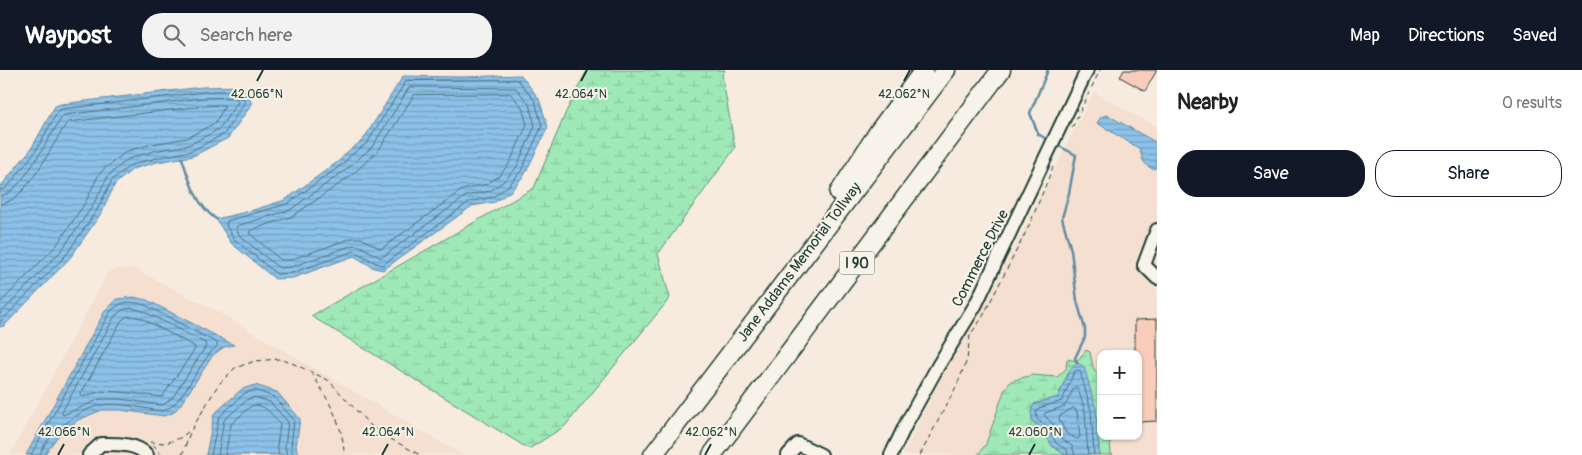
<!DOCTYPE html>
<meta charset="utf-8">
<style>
body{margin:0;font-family:Pangolin,sans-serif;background:#f2f2f2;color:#222}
.controls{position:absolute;right:15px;bottom:15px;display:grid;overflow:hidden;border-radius:10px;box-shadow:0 1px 4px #0004}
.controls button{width:45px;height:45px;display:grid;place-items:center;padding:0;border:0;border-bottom:1px solid #e0e0e0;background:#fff;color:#222;font:25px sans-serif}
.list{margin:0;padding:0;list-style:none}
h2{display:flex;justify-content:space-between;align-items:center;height:65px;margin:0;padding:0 20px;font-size:21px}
h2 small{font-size:16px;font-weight:400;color:#767676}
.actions{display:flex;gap:10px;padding:15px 20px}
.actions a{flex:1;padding:11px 0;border:1px solid #111827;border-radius:20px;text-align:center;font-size:18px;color:#111827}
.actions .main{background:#111827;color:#fff}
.icon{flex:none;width:28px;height:28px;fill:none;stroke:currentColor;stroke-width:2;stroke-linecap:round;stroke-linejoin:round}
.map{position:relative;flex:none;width:1157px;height:385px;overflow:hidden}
header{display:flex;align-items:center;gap:30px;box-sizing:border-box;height:70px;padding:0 25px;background:#111827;color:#fff}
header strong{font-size:24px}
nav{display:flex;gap:28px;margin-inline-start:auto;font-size:18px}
.search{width:350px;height:45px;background:#f2f2f2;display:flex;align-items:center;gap:12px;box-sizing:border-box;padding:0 18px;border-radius:20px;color:#767676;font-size:19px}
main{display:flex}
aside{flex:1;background:#fff}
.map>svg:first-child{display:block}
.built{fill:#f4dfd1;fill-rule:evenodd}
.wetland{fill:url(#wetland-marsh);stroke:#5f9276}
.water{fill:url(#water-rules);stroke:#608ca1}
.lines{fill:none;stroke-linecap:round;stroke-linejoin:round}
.shore{stroke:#4b727c;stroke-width:1}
.stream{stroke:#608ca1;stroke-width:2.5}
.building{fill:#f9ccbb;stroke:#1f3d34}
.minor-casing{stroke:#1f3d34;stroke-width:16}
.highway-casing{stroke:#1f3d34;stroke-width:21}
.path{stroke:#1f3d34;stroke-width:1;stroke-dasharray:5 4;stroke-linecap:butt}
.minor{stroke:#f7f3e8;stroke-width:12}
.highway{stroke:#f7f3e8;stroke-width:18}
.ticks{fill:none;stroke:#1f3d34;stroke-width:2}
.labels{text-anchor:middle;stroke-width:4;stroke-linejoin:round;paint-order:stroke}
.shield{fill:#f7f3e8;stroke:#60746a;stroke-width:1}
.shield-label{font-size:14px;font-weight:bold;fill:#1f3d34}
.street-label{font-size:15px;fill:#1f3d34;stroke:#f7f3e8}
.ticks-label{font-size:12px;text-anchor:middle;fill:#1f3d34;stroke:#f7f3e8;stroke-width:4;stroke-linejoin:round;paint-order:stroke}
</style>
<header>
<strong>Waypost</strong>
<div class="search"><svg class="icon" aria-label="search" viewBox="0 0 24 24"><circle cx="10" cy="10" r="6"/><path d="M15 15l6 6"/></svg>Search here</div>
<nav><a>Map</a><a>Directions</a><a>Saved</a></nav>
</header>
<main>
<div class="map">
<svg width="1157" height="385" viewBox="0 0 1157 385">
<defs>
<pattern id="wetland-marsh" width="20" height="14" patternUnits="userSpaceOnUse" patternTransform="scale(1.25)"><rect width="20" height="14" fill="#9fe8b7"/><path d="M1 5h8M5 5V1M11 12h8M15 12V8" fill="none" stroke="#88c89e"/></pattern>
<pattern id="water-rules" width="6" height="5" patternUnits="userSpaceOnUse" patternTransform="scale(1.25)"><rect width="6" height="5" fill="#8cc1e9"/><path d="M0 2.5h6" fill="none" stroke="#729ebe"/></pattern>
</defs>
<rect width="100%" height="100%" fill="#f7ebdf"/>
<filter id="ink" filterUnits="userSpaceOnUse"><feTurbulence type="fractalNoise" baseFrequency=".02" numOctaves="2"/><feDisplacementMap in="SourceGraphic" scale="10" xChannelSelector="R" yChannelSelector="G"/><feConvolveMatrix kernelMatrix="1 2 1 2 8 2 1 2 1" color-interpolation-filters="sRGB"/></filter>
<g filter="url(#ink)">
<g class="built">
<path d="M1094,22L1157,57V385H903L942,305L983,239ZM1101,284H1138V366H1101Z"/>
<path d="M133,198L213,239L463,385H10L109,200Z"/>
</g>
<g class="wetland">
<path d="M587,0H725L722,5L735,78L658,184L670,228L565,356L529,379L311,246L534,118L566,42Z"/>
<path d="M1086,280L1090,282L1093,297L1101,310V366H1110L1111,384L1113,385H1099V373L1070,299L1058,327L1034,334L1032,351L1044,361L1052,376L1066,385H978L986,374L1004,321L1011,311L1032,305L1057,307L1066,299L1067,289L1077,291Z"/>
</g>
<g class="water">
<path d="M521,5L539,29L548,57L525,104L512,120L495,132L472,136L383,200L374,198L354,186L293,208L275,209L231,173L216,149L250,141L285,130L340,90L347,82L363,70L403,6L462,7Z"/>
<path d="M243,16L252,34L228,68L193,86L157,92L133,99L115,114L102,142L70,188L4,256L0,257V117L31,79L55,36L61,34L202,17Z"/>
<path d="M1106,45L1111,47L1157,73V97L1153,99C1143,95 1142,89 1140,79L1097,53L1101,47Z"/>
<path d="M133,227L147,230L234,275L224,277L213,285L181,334L173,343L164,346L120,340H102L78,350L58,366L44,385H26L106,239L117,229Z"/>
<path d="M1078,293L1084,297L1096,339L1099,385H1066L1052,376L1044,361L1032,351L1031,341L1034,334L1058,327L1070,299Z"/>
<path d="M255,315L277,322L300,349L296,376L298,385H206L214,344L242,319Z"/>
</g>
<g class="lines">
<g class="shore">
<path d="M518,10L535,31L542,56L521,101L508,116L493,127L469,132L383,195L376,193L354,181L292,203L277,204L235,170L226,155L227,151L287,134L343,94L350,86L367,73L406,11Z"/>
<path d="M410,17L516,18L529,34L535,56L516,98L504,111L490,121L466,126L381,188L360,176L353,175L291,197L279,198L240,166L236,159L237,156L290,140L347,99L372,77Z"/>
<path d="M511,24L522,37L527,55L509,94L499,106L487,114L462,120L381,179L361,168H352L290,190H281L249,163L251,160L293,146L352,105L378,81L414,25Z"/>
<path d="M0,120L5,119L9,115L35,82L58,41L62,39L214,21H239L245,32L224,64L191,81L156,88L131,95L112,110L97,140L66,185L0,252"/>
<path d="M0,126C22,125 50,62 64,45L203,28L235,27L238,32L219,59L189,75L154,81L128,89L108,106L92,137L61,181L0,244"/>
<path d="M0,134C27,133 53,71 68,52L204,36L223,35L225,36L215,53L187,68L153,74L127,81L103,100L98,106L85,133L56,176L0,233"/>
<path d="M132,238L143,241L205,273L206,276L173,327L166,333L162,335L120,329H100L63,345L62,342L115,246L122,240Z"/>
<path d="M132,246L141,248L194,276L195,279L162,327L121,322L102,321L82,327L81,324L121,251L126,247Z"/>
<path d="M1074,338L1077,342L1080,367L1077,369L1066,363L1059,349L1060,346Z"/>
<path d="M31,385L110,242C122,230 129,231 145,235L217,273V276C199,291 183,335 163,341C144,339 121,332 101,335C86,338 72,348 61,357C53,364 42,375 40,385"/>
<path d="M211,385L219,347L245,323L255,320L274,327L294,350L291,376L293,385"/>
<path d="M218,385L224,350L248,329L255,327L270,332L288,352L285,376L287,385"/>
<path d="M225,385L231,354L251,336C264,332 272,345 280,354L277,376L279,385"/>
<path d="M1068,385L1067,380L1056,373L1048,358L1037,349L1036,342L1039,338L1062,331L1074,302L1078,300L1080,301L1091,340L1094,385"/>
<path d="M1075,385L1072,376L1061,368L1053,354L1044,345L1045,343L1065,336L1074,318L1076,317L1078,319L1085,341L1088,385"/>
</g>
<g class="stream">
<path d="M1048,0L1030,43L1038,64L1050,71"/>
<path d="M1057,75L1076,85L1069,123L1062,148L1071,180L1077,231L1085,259V267L1075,288L1077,293"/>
<path d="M182,88C189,110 196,135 216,149"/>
</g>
</g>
<g class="building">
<path d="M1124,0H1157L1145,21L1120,7Z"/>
<path d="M1157,249V351L1138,352V284H1135V250Z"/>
</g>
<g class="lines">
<defs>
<g id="minor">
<path d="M1157,160L1144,195L1157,208"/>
<path d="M89,385L101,374C116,374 137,373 147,385"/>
<path d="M788,385L798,374L821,385"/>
<path d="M891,385L907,352L938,296L976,234L1087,0"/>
</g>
<g id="highway">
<path d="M839,123L879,61L924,0"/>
<path d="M653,385L946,0"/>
<path d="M712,385L1001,0"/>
</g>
</defs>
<use href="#minor" class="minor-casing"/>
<use href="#highway" class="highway-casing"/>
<g class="path">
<path d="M1072,58L1100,0"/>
<path d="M311,302C327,328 344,354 344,385"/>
<path d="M150,372L166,373L180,368L192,359L218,315L235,298L255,291L279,289L292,293L328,310L370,355L389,368L420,385"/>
<path d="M153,374L161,385"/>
<path d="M182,385L191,360"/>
<path d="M920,385L957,315L967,290L970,265L982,248L1029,156L1053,97"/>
</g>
<use href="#minor" class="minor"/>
<use href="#highway" class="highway"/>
</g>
</g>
<path class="ticks" d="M257,11L263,0M581,11L587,0M904,11L910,0M58,385L64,374M382,385L388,374M705,385L711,374M1029,385L1035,374"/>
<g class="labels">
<rect class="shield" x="839.5" y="181.5" width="35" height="23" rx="4"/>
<g class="shield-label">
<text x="857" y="198">I 90</text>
</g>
<g class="street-label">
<text transform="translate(980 188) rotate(-63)" y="5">Commerce Drive</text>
<text transform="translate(799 192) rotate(-53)" y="5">Jane Addams Memorial Tollway</text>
</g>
</g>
<g class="ticks-label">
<text x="257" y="28">42.066°N</text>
<text x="581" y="28">42.064°N</text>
<text x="904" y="28">42.062°N</text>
<text x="64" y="366">42.066°N</text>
<text x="388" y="366">42.064°N</text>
<text x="711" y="366">42.062°N</text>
<text x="1035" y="366">42.060°N</text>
</g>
</svg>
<div class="controls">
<button>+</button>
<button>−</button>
</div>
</div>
<aside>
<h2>Nearby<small>0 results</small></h2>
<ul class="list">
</ul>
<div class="actions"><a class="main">Save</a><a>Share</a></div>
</aside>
</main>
